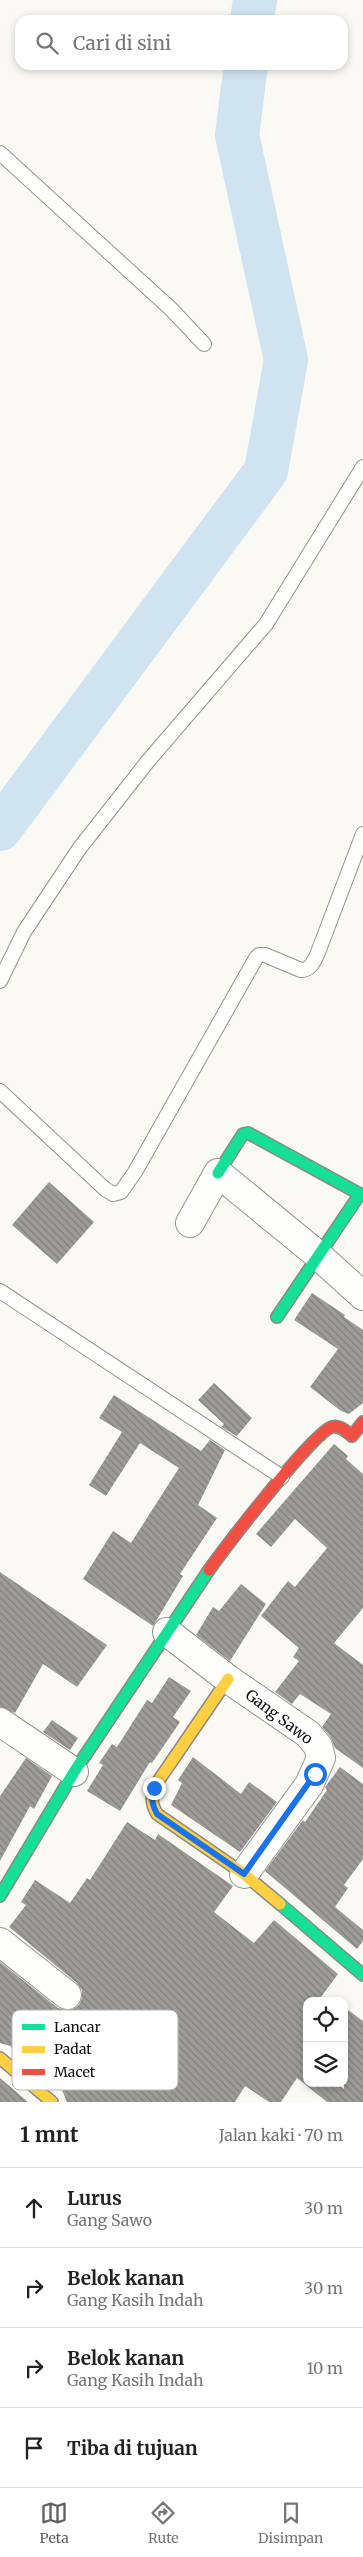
<!DOCTYPE html>
<html lang="id">
<meta charset="utf-8">
<style>
body{margin:0;font-family:Merriweather,serif;background:#f6f6f6;color:#222}
.controls{position:absolute;right:15px;bottom:15px;display:grid;overflow:hidden;border-radius:10px;box-shadow:0 2px 8px #0003}
.controls button{width:45px;height:45px;display:grid;place-items:center;padding:0;border:0;border-bottom:1px solid #e0e0e0;background:#fff;color:#222;font:25px sans-serif}
.stop{position:absolute;width:15px;height:15px;margin:-11px;border:4px solid #1a73e8;border-radius:50%;background:#fff}
.stop.end{background:#1a73e8;border-color:#fff;box-shadow:0 1px 5px #0008}
.list{margin:0;padding:0;list-style:none}
h2{display:flex;justify-content:space-between;align-items:center;height:65px;margin:0;padding:0 20px;font-size:21px}
h2 small{font-size:16px;font-weight:400;color:#767676}
.list li{display:grid;grid-template-columns:32px 1fr auto;gap:15px;align-items:center;box-sizing:border-box;height:80px;padding:0 20px;border-top:1px solid #e0e0e0}
.list b{display:block;font-size:19px;white-space:nowrap}
.list p{margin:0;font-size:16px;white-space:nowrap;color:#767676}
.list em{font-size:16px;font-style:normal;color:#767676}
.icon{flex:none;width:28px;height:28px;fill:none;stroke:currentColor;stroke-width:2;stroke-linecap:round;stroke-linejoin:round}
.map{position:relative;flex:none;width:363px;height:2102px;overflow:hidden}
.search{position:absolute;background:#fff;box-shadow:0 2px 8px #0003;left:15px;right:15px;top:15px;height:55px;display:flex;align-items:center;gap:12px;box-sizing:border-box;padding:0 18px;border-radius:15px;color:#767676;font-size:19px}
.sheet{height:385px;background:#fff}
nav{display:flex;justify-content:space-around;align-items:center;box-sizing:border-box;height:70px;border-top:1px solid #e0e0e0;background:#fff;font-size:14px;color:#767676}
nav a{display:grid;justify-items:center;gap:2px}
nav .on{color:#61605e}
.map>svg:first-child{display:block}
.lines{fill:none;stroke-linecap:round;stroke-linejoin:round}
.river{stroke:#cfe3f0;stroke-width:44}
.building{fill:url(#building-back-hatch)}
.lane-casing{stroke:#949492;stroke-width:16}
.street-casing{stroke:#949492;stroke-width:30}
.fast-casing{stroke:#8b8a88;stroke-width:14}
.slow-casing{stroke:#8b8a88;stroke-width:14}
.jam-casing{stroke:#8b8a88;stroke-width:14}
.lane{stroke:#fefefd;stroke-width:14}
.street{stroke:#fefefd;stroke-width:28}
.fast{stroke:#16e098;stroke-width:11}
.slow{stroke:#ffcf43;stroke-width:11}
.jam{stroke:#f24e42;stroke-width:11}
.route{stroke:#1a73e8;stroke-width:6}
.labels{text-anchor:middle;stroke-width:5;stroke-linejoin:round;paint-order:stroke}
.street-label{font-size:15px;fill:#0e0e0e;stroke:#fff}
.key{fill:#fff;stroke:#b7b7b7;stroke-width:1}
.key-label{font-size:14px;fill:#0e0e0e}
</style>
<div class="map">
<svg width="363" height="2102" viewBox="0 0 363 2102">
<defs>
<pattern id="building-back-hatch" width="6" height="6" patternUnits="userSpaceOnUse" patternTransform="scale(1.25)"><rect width="6" height="6" fill="#9e9c99"/><path d="M-1 5l2 2M0 0l6 6M5-1l2 2" fill="none" stroke="#7f7e7b"/></pattern>
</defs>
<rect width="100%" height="100%" fill="#faf9f4"/>
<g class="lines">
<g class="river">
<path d="M252,20L255,0"/>
<path d="M0,829L266,471L286,360L237,135L246,65"/>
</g>
</g>
<g class="building">
<path d="M49,1182L94,1222L57,1264L12,1225Z"/>
<path d="M312,1293L345,1315L344,1317L363,1330V1403L349,1414L341,1411L310,1387L338,1349L294,1320Z"/>
<path d="M214,1383L252,1418L237,1436L221,1427L224,1424L198,1400Z"/>
<path d="M114,1395L201,1451L210,1440L225,1450L198,1505L217,1518L180,1574L183,1576L153,1626L83,1579L113,1531L131,1543L179,1468L140,1443L106,1496L89,1485L122,1432L99,1418Z"/>
<path d="M334,1444L348,1456L346,1459L363,1474V1608L334,1643L363,1665V1768L335,1748L330,1736L322,1727L331,1714L300,1694L292,1704L275,1692L299,1661L293,1657L299,1648L261,1616L288,1581L295,1587L327,1548L295,1519L271,1547L256,1534Z"/>
<path d="M0,1572L107,1645L77,1687L43,1664L15,1713L0,1707Z"/>
<path d="M241,1584L266,1604L230,1661L196,1635L213,1607L219,1611Z"/>
<path d="M169,1677L191,1691L173,1717L180,1722L152,1763L150,1762L120,1811L87,1791L103,1765L99,1763L112,1744L117,1747L147,1700L152,1703Z"/>
<path d="M52,1720L78,1738L70,1750L43,1732Z"/>
<path d="M193,1757L241,1794L249,1782L277,1802L240,1852L171,1805L182,1783L178,1780Z"/>
<path d="M26,1758L52,1776L34,1809L30,1806L0,1861V1796Z"/>
<path d="M340,1767L363,1784V1859L344,1885L348,1888L335,1907L363,1930V1941L357,1949L265,1871L303,1820L305,1822L327,1790L325,1787Z"/>
<path d="M127,1822L155,1840L158,1834L233,1886L214,1912L254,1943L274,1920L338,1974L318,2001H307V2083H336L344,2089V2007L363,2021V2102H327L297,2078L281,2102H269L245,2086L235,2102H67L62,2090L10,2046L0,2043V1962L58,2008L65,2010L73,2009L79,2005L82,1998V1990L77,1983L9,1927L26,1905L21,1902L35,1880L70,1903L87,1878L90,1880Z"/>
<path d="M0,2078L28,2102H0Z"/>
</g>
<g class="lines">
<defs>
<g id="lane">
<path d="M0,153L171,309L204,344"/>
<path d="M0,981L24,932L79,849L148,761L266,624L363,467"/>
<path d="M0,1091L105,1189L113,1194L121,1192L135,1172L256,958L259,955H265L301,970C310,970 313,963 317,955L363,834"/>
<path d="M0,1291L282,1477"/>
</g>
<g id="street">
<path d="M190,1223L218,1173L318,1255L363,1296"/>
<path d="M167,1632L228,1679L308,1734L318,1746L321,1758L309,1785L244,1874"/>
<path d="M0,1722L74,1772"/>
<path d="M0,1942L67,1995"/>
</g>
<g id="fast">
<path d="M218,1173L243,1134L248,1133L360,1194L277,1317"/>
<path d="M0,1896L74,1772L209,1570"/>
<path d="M280,1904L363,1975"/>
</g>
<g id="slow">
<path d="M228,1679L159,1780C152,1794 149,1800 157,1814L244,1874L280,1904"/>
<path d="M0,2058L52,2102"/>
</g>
<path id="jam" d="M209,1570C224,1549 314,1431 332,1427C340,1425 346,1431 352,1436L363,1422"/>
</defs>
<use href="#lane" class="lane-casing"/>
<use href="#street" class="street-casing"/>
<use href="#fast" class="fast-casing"/>
<use href="#slow" class="slow-casing"/>
<use href="#jam" class="jam-casing"/>
<use href="#lane" class="lane"/>
<use href="#street" class="street"/>
<use href="#fast" class="fast"/>
<use href="#slow" class="slow"/>
<use href="#jam" class="jam"/>
</g>
<g class="lines">
<path class="route" d="M154,1788C151,1799 152,1804 157,1814L244,1874L315,1774"/>
</g>
<g class="labels">
<g class="street-label">
<text transform="translate(279 1717) rotate(37)" y="5">Gang Sawo</text>
</g>
</g>
<rect x="12" y="2010" width="166" height="80" rx="8" class="key"/>
<rect x="22" y="2024" width="23" height="6" fill="#16e098"/>
<rect x="22" y="2046" width="23" height="7" fill="#ffcf43"/>
<rect x="22" y="2069" width="23" height="6" fill="#f24e42"/>
<g class="key-label">
<text x="54" y="2032">Lancar</text>
<text x="54" y="2054">Padat</text>
<text x="54" y="2077">Macet</text>
</g>
</svg>
<div class="controls">
<button><svg class="icon" aria-label="locate" viewBox="0 0 24 24"><circle cx="12" cy="12" r="6"/><path d="M12 2v4M12 18v4M2 12h4M18 12h4"/></svg></button>
<button><svg class="icon" aria-label="layers" viewBox="0 0 24 24"><path d="M12 4l9 5-9 5-9-5zM3 14l9 5 9-5"/></svg></button>
</div>
<div class="stop" style="left:315px;top:1774px"></div>
<div class="stop end" style="left:154px;top:1788px"></div>
<div class="search"><svg class="icon" aria-label="search" viewBox="0 0 24 24"><circle cx="10" cy="10" r="6"/><path d="M15 15l6 6"/></svg>Cari di sini</div>
</div>
<section class="sheet">
<h2>1 mnt<small>Jalan kaki · 70 m</small></h2>
<ul class="list">
<li><svg class="icon" aria-label="ahead" viewBox="0 0 24 24"><path d="M12 20V5M6 11l6-6 6 6"/></svg><div><b>Lurus</b><p>Gang Sawo</p></div><em>30 m</em></li>
<li><svg class="icon" aria-label="right" viewBox="0 0 24 24"><path d="M7 20v-9h11M14 6l5 5-5 5"/></svg><div><b>Belok kanan</b><p>Gang Kasih Indah</p></div><em>30 m</em></li>
<li><svg class="icon" aria-label="right" viewBox="0 0 24 24"><path d="M7 20v-9h11M14 6l5 5-5 5"/></svg><div><b>Belok kanan</b><p>Gang Kasih Indah</p></div><em>10 m</em></li>
<li><svg class="icon" aria-label="arrive" viewBox="0 0 24 24"><path d="M6 21V4h12l-3 4 3 4H6"/></svg><div><b>Tiba di tujuan</b></div></li>
</ul>
</section>
<nav>
<a class="on"><svg class="icon" aria-label="map" viewBox="0 0 24 24"><path d="M3 6l6-2 6 2 6-2v14l-6 2-6-2-6 2zM9 4v14M15 6v14"/></svg>Peta</a>
<a><svg class="icon" aria-label="directions" viewBox="0 0 24 24"><path d="M12 3l9 9-9 9-9-9zM9 14v-3h6M13 9l2 2-2 2"/></svg>Rute</a>
<a><svg class="icon" aria-label="saved" viewBox="0 0 24 24"><path d="M7 4h10v16l-5-4-5 4z"/></svg>Disimpan</a>
</nav>
